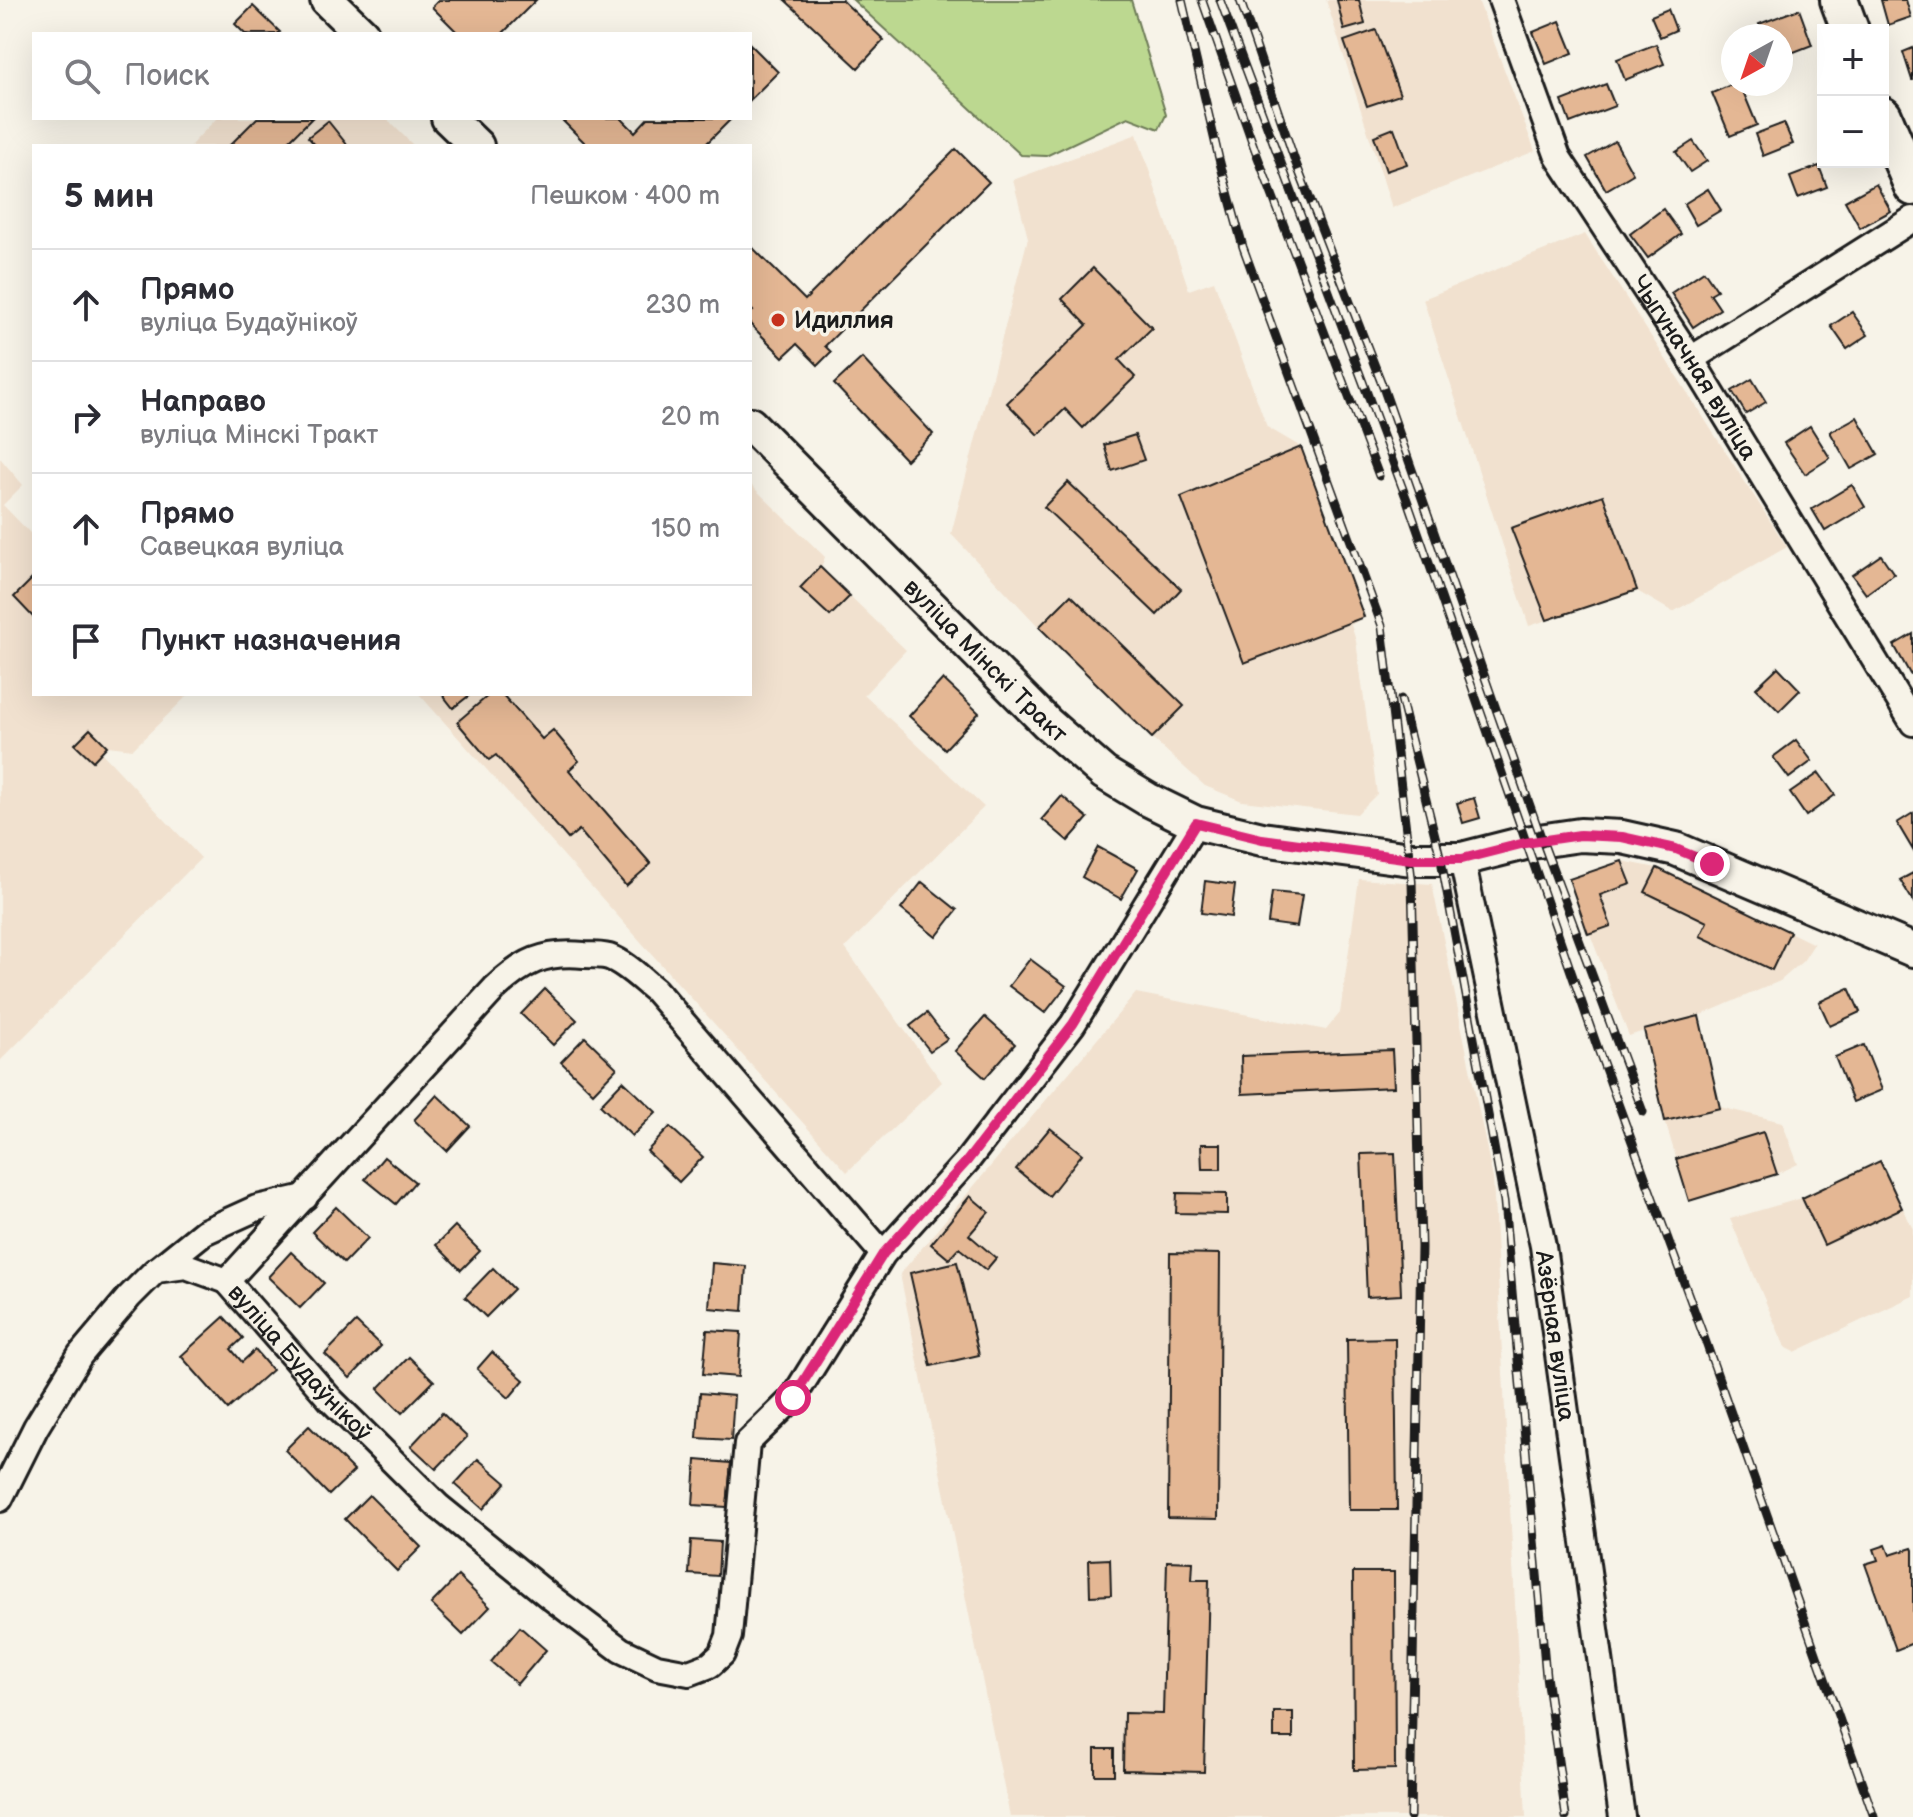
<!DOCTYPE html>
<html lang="ru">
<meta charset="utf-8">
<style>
body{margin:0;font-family:"Balsamiq Sans",sans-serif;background:#f2f2f3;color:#2b2b33}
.controls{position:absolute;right:24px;top:24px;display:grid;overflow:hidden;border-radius:0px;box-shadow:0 8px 32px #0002}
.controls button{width:72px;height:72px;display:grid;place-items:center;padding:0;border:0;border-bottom:2px solid #e1e1e2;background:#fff;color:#2b2b33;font:40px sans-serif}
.compass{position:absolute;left:1721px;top:24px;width:72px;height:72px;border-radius:50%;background:#fff;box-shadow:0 8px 32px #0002;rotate:220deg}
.stop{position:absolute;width:24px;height:24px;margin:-18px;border:6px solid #db2777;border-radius:50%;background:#fff}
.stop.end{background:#db2777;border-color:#fff;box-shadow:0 2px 8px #0008}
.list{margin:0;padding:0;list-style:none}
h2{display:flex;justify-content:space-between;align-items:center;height:104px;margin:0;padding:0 32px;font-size:34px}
h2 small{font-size:26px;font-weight:400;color:#7c7c81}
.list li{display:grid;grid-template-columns:52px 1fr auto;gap:24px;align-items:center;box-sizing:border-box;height:112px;padding:0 32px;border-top:2px solid #e1e1e2}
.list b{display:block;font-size:30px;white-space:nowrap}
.list p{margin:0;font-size:26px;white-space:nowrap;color:#7c7c81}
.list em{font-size:26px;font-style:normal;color:#7c7c81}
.icon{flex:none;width:44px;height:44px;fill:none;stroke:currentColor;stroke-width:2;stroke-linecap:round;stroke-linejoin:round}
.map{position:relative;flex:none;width:1913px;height:1817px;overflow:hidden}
.search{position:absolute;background:#fff;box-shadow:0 8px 32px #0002;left:32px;top:32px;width:720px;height:88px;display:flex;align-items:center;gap:20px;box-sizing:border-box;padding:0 28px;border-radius:0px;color:#7c7c81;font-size:30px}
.panel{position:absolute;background:#fff;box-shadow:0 8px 32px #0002;left:32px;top:144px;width:720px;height:552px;border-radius:0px}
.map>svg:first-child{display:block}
.built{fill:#f1e1cf}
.green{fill:#bcd890;stroke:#6c7a56;stroke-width:2}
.building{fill:#e4b794;stroke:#1c1c1c;stroke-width:2}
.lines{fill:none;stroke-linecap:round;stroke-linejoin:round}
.minor-casing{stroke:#1c1c1c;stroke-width:30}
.tertiary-casing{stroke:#1c1c1c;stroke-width:38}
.secondary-casing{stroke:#1c1c1c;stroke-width:42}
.minor{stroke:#f7f3e8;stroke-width:24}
.tertiary{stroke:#f7f3e8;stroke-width:32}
.secondary{stroke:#f7f3e8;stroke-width:36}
.rail-casing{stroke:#1c1c1c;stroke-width:9}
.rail{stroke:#f7f3e8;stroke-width:6;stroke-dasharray:18;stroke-linecap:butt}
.route{stroke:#db2777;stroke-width:10}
.poi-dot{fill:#c8321e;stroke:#f7f3e8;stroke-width:3}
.labels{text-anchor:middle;stroke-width:7;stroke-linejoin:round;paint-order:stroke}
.poi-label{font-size:24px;font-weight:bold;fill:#1c1c1c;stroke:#f7f3e8;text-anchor:start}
.street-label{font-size:24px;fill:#1c1c1c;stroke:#f7f3e8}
</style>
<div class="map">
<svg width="1913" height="1817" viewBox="0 0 1913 1817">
<rect width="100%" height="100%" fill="#f7f3e8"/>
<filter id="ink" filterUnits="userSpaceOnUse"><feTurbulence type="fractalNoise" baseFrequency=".0125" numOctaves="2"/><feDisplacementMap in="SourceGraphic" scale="16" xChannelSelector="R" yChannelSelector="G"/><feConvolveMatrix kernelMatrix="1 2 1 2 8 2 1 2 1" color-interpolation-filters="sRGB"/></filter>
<g filter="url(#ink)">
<g class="built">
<path d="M1326,0H1478L1535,151L1392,208Z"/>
<path d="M217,118H386L414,146H190Z"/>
<path d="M1137,134L1189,290L1214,281L1267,427L1301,447L1364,617L1351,625L1356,641L1377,794L1357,814L1242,801L1205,786L1152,738L1039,627L951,534L1028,238L1013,180Z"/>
<path d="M1585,234L1787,547L1673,612L1637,591L1529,626L1423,299Z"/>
<path d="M0,458L23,485L3,505L34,537V694H189L133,749L108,746L101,752L201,858L0,1061Z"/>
<path d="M750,484L825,557L821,568L906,650L864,695L984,807L845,948L942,1082L847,1172L419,694H750Z"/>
<path d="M1622,861L1657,868L1814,944L1803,961L1780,981L1699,1016L1720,1107L1782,1122L1798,1164L1777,1174L1689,1201L1665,1121L1644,1031L1629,1036L1569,879Z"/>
<path d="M1359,879L1432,884L1493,1179L1526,1817H1010L900,1274L1136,993L1326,1030L1340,1013Z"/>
<path d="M1880,1161L1913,1229V1296L1795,1352L1785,1347L1730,1219L1802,1198Z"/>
</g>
<path class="green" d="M853,0H1131L1166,115L1159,129L1128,117L1046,156L1021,155Z"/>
<g class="building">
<path d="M439,0H536L502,34H459L432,7Z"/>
<path d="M785,0H842L884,40L858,68Z"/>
<path d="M1337,0H1359L1365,24L1344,30Z"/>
<path d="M1881,0H1906L1911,17L1888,25Z"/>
<path d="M253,6L280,32L277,34H245L235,24Z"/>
<path d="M1668,9L1676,30L1660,37L1651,16Z"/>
<path d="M1799,9L1812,45L1781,57V36H1764L1759,24Z"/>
<path d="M1560,21L1573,53L1546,64L1533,32Z"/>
<path d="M1376,30L1400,95L1367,106L1344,41Z"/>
<path d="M750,44L778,72L750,100Z"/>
<path d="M1656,44L1664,64L1625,80L1617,59Z"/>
<path d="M1913,48V80H1912L1903,52Z"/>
<path d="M1606,84L1615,106L1570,123L1562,101Z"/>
<path d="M1733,84H1740L1757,125L1730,136L1712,93Z"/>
<path d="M257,118H312L284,146H229Z"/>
<path d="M560,118H621L635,132L648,118H732L704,146H588Z"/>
<path d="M328,121L348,146H316L308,137Z"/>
<path d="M1784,123L1793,144L1763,156L1755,134Z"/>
<path d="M1394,128L1407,164L1386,171L1374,136Z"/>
<path d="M1615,141L1633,174L1606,190L1587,157Z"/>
<path d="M1693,141L1707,161L1690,172L1676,152Z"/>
<path d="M956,149L989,182L825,346L831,352L818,365L797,344L783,357L750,324V313L753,311L750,308V245L805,300Z"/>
<path d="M1819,166L1827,187L1798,198L1790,177Z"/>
<path d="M1876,184L1891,211L1860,228L1845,201Z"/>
<path d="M1708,189L1721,210L1696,225L1684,204Z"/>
<path d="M1663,209L1681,234L1648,258L1630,234Z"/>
<path d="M1093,268L1152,328L1119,360L1135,377L1083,428L1065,409L1038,435L1007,403L1087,325L1062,299Z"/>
<path d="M1704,271L1717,290L1710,294L1720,309L1693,327L1671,293Z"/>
<path d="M1852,312L1868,335L1847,349L1831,326Z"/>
<path d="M862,358L933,434L906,460L834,384Z"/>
<path d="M1752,379L1766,402L1746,414L1732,391Z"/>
<path d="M1857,417L1878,454L1851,469L1830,432Z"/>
<path d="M1810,426L1830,458L1805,474L1784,443Z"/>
<path d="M1135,435L1144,460L1112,471L1104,445Z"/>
<path d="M1301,447L1364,617L1244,663L1181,497Z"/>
<path d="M1068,482L1181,589L1157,615L1044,507Z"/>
<path d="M1852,485L1865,507L1825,531L1812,509Z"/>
<path d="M1603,495L1637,590L1547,620L1511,528Z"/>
<path d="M1881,555L1894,574L1866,594L1852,575Z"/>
<path d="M820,567L850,596L830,616L800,588Z"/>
<path d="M34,577V618L14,597Z"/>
<path d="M1071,595L1184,706L1152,738L1039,627Z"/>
<path d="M1913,634V673L1910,674L1894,645Z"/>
<path d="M1778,667L1800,690L1779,711L1756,688Z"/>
<path d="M943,679L979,713L945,749L909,716Z"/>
<path d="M442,694H471L453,708Z"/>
<path d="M490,694H502L542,739L553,730L579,761L569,770L651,864L626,886L579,830L568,839L496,755L489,760L457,722Z"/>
<path d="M90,729L107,746L93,761L75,744Z"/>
<path d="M1796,740L1812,761L1789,778L1773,757Z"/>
<path d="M1819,773L1835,795L1806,816L1790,793Z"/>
<path d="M1062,796L1088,818L1068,841L1042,819Z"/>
<path d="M1474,798L1480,818L1463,823L1457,803Z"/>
<path d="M1913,813V850L1897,823Z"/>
<path d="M1098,847L1138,869L1121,899L1082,877Z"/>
<path d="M1622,861L1631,884L1600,895L1611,926L1588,934L1569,879Z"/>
<path d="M1657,868L1790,932L1772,970L1700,936L1707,922L1645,892Z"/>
<path d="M1913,873V901L1900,880Z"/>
<path d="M1205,881L1235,885L1231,917L1201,913Z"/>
<path d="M922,882L957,910L936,937L901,909Z"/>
<path d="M1272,892L1302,895L1297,927L1268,923Z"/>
<path d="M1030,959L1066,986L1045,1013L1009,986Z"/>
<path d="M1849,988L1860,1012L1830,1026L1819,1002Z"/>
<path d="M545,989L577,1020L553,1045L521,1014Z"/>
<path d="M927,1013L947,1039L930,1051L910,1026Z"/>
<path d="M1699,1016L1720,1108L1665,1121L1644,1030Z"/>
<path d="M985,1017L1015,1044L985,1078L955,1051Z"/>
<path d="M585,1037L617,1068L593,1093L561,1062Z"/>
<path d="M1864,1045L1882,1090L1853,1102L1835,1057Z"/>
<path d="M1392,1050L1394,1087L1242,1094L1241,1056Z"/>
<path d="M623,1081L656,1112L632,1136L600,1105Z"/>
<path d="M437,1095L470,1126L447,1151L414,1120Z"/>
<path d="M670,1127L703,1157L679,1182L647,1151Z"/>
<path d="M1050,1128L1082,1154L1049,1196L1016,1169Z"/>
<path d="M1763,1132L1777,1174L1689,1201L1676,1159Z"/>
<path d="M1201,1144H1221V1169H1202Z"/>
<path d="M1395,1153L1401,1295L1367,1297L1361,1154Z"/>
<path d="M384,1157L415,1182L396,1204L365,1179Z"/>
<path d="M1880,1161L1902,1208L1824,1245L1802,1198Z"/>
<path d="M1177,1193L1227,1194V1214L1176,1213Z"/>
<path d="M970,1196L989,1212L969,1235L996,1258L986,1270L959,1248L949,1259L931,1244Z"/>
<path d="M336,1207L368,1238L344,1263L312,1232Z"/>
<path d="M455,1226L480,1251L461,1270L436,1245Z"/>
<path d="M291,1252L324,1283L300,1308L268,1277Z"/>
<path d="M1170,1253L1220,1254L1218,1519L1168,1518Z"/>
<path d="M957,1262L979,1355L931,1366L910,1273Z"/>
<path d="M712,1263L746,1266L743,1311L709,1308Z"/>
<path d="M493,1268L514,1289L486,1317L465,1297Z"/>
<path d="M224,1317L243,1338L231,1349L242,1362L255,1350L272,1370L228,1409L181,1356Z"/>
<path d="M356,1322L381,1346L350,1378L325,1354Z"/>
<path d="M707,1330L741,1332L738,1377L703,1374Z"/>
<path d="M1395,1338L1397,1510H1349L1347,1339Z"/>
<path d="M492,1352L524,1380L509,1398L477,1369Z"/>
<path d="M409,1357L434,1381L402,1413L378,1389Z"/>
<path d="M700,1393L734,1396L731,1440L697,1438Z"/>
<path d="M442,1413L467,1437L436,1469L411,1446Z"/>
<path d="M309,1426L354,1471L329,1495L285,1450Z"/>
<path d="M478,1459L506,1483L483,1509L455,1484Z"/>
<path d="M696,1460L731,1463L727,1507L693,1505Z"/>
<path d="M369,1495L421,1547L397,1571L345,1519Z"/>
<path d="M691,1540L720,1542L718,1576L689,1574Z"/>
<path d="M1886,1545L1890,1555L1912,1548L1913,1550V1643L1896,1650L1865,1564L1878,1560L1874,1549Z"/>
<path d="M1110,1559L1111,1595L1090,1596L1089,1560Z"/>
<path d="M1167,1561L1193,1562L1192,1580H1209L1204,1772L1123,1770L1124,1713L1163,1714Z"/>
<path d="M1353,1572H1394L1395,1769L1354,1770Z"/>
<path d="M458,1576L490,1607L463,1635L431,1604Z"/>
<path d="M520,1627L546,1650L517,1684L491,1662Z"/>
<rect x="1274" y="1712" width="19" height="26"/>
<rect x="1095" y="1749" width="19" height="26"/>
</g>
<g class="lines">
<defs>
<g id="minor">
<path id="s1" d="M1501,0L1558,157L1691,359L1913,723"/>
<path d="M1691,359L1913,219"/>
<path id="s2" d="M1462,859L1543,1246L1622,1817"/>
<path id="s3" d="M883,1254L655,990C641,979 626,963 609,957C602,955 592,955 584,955C544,951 523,962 495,988L227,1281L330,1399L438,1506L549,1596L621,1650L657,1667L689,1673L710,1665L722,1654L729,1636L747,1443L793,1398L883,1254L967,1161L1073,1024L1196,823"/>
<path d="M158,1269L204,1232L257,1208L305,1197"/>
<path d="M0,1499L36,1427L80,1355L129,1297L156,1270L186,1266L227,1281"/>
</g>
<g id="tertiary">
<path d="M327,0L362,34"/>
<path d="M448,118L477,146"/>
<path id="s4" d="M750,424L1047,723L1104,773L1147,799L1196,823L1262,839L1411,859H1462L1525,843L1580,835L1622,837L1676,849L1913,950"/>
</g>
<g id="secondary">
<path d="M1839,0L1850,30"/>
<path d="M1883,116L1913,187"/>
</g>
</defs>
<use href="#minor" class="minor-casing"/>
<use href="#tertiary" class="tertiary-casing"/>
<use href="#secondary" class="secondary-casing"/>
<use href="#minor" class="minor"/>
<use href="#tertiary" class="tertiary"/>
<use href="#secondary" class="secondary"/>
<defs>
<g id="rail">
<path d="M1182,0L1220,163L1243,247L1382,626L1412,881L1421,1247L1410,1817"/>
<path d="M1202,0L1254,147L1379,476"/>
<path d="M1220,0L1407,500L1599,1052L1704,1337L1874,1817"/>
<path d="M1240,0L1295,161L1383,387L1542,840L1643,1112"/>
<path d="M1401,699L1441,860L1504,1201L1546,1676L1566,1817"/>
</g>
</defs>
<use href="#rail" class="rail-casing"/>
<use href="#rail" class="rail"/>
</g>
</g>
<g class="lines" filter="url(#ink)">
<path class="route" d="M793,1398L883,1254L967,1161L1073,1024L1196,823L1262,839L1411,859H1462L1525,843L1580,835L1622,837L1676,849L1712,864"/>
</g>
<circle class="poi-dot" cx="778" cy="320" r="8"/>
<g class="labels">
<g class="poi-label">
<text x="794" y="328">Идиллия</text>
</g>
<g class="street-label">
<text dy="8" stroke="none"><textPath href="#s1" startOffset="418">Чыгуначная вуліца</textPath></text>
<text dy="8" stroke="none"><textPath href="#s4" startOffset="334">вуліца Мінскі Тракт</textPath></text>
<text dy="8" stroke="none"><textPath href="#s2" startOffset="486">Азёрная вуліца</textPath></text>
<text dy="8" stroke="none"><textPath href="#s3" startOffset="1036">вуліца Будаўнікоў</textPath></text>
</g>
</g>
</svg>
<div class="controls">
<button>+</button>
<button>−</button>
</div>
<svg class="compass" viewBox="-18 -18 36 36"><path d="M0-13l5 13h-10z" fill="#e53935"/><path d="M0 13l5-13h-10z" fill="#7c7c81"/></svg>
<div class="stop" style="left:793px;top:1398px"></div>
<div class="stop end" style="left:1712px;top:864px"></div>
<div class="search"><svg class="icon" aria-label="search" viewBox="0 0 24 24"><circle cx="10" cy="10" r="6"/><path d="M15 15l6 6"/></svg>Поиск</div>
<section class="panel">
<h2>5 мин<small>Пешком · 400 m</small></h2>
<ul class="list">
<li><svg class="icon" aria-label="ahead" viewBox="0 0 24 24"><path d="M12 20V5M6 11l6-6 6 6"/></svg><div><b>Прямо</b><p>вуліца Будаўнікоў</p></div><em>230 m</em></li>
<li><svg class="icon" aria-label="right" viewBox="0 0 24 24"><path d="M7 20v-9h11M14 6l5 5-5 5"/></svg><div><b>Направо</b><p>вуліца Мінскі Тракт</p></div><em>20 m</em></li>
<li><svg class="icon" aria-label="ahead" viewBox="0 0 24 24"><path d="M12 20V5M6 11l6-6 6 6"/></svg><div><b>Прямо</b><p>Савецкая вуліца</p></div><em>150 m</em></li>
<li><svg class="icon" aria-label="arrive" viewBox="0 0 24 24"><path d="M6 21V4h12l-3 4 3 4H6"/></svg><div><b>Пункт назначения</b></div></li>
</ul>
</section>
</div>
